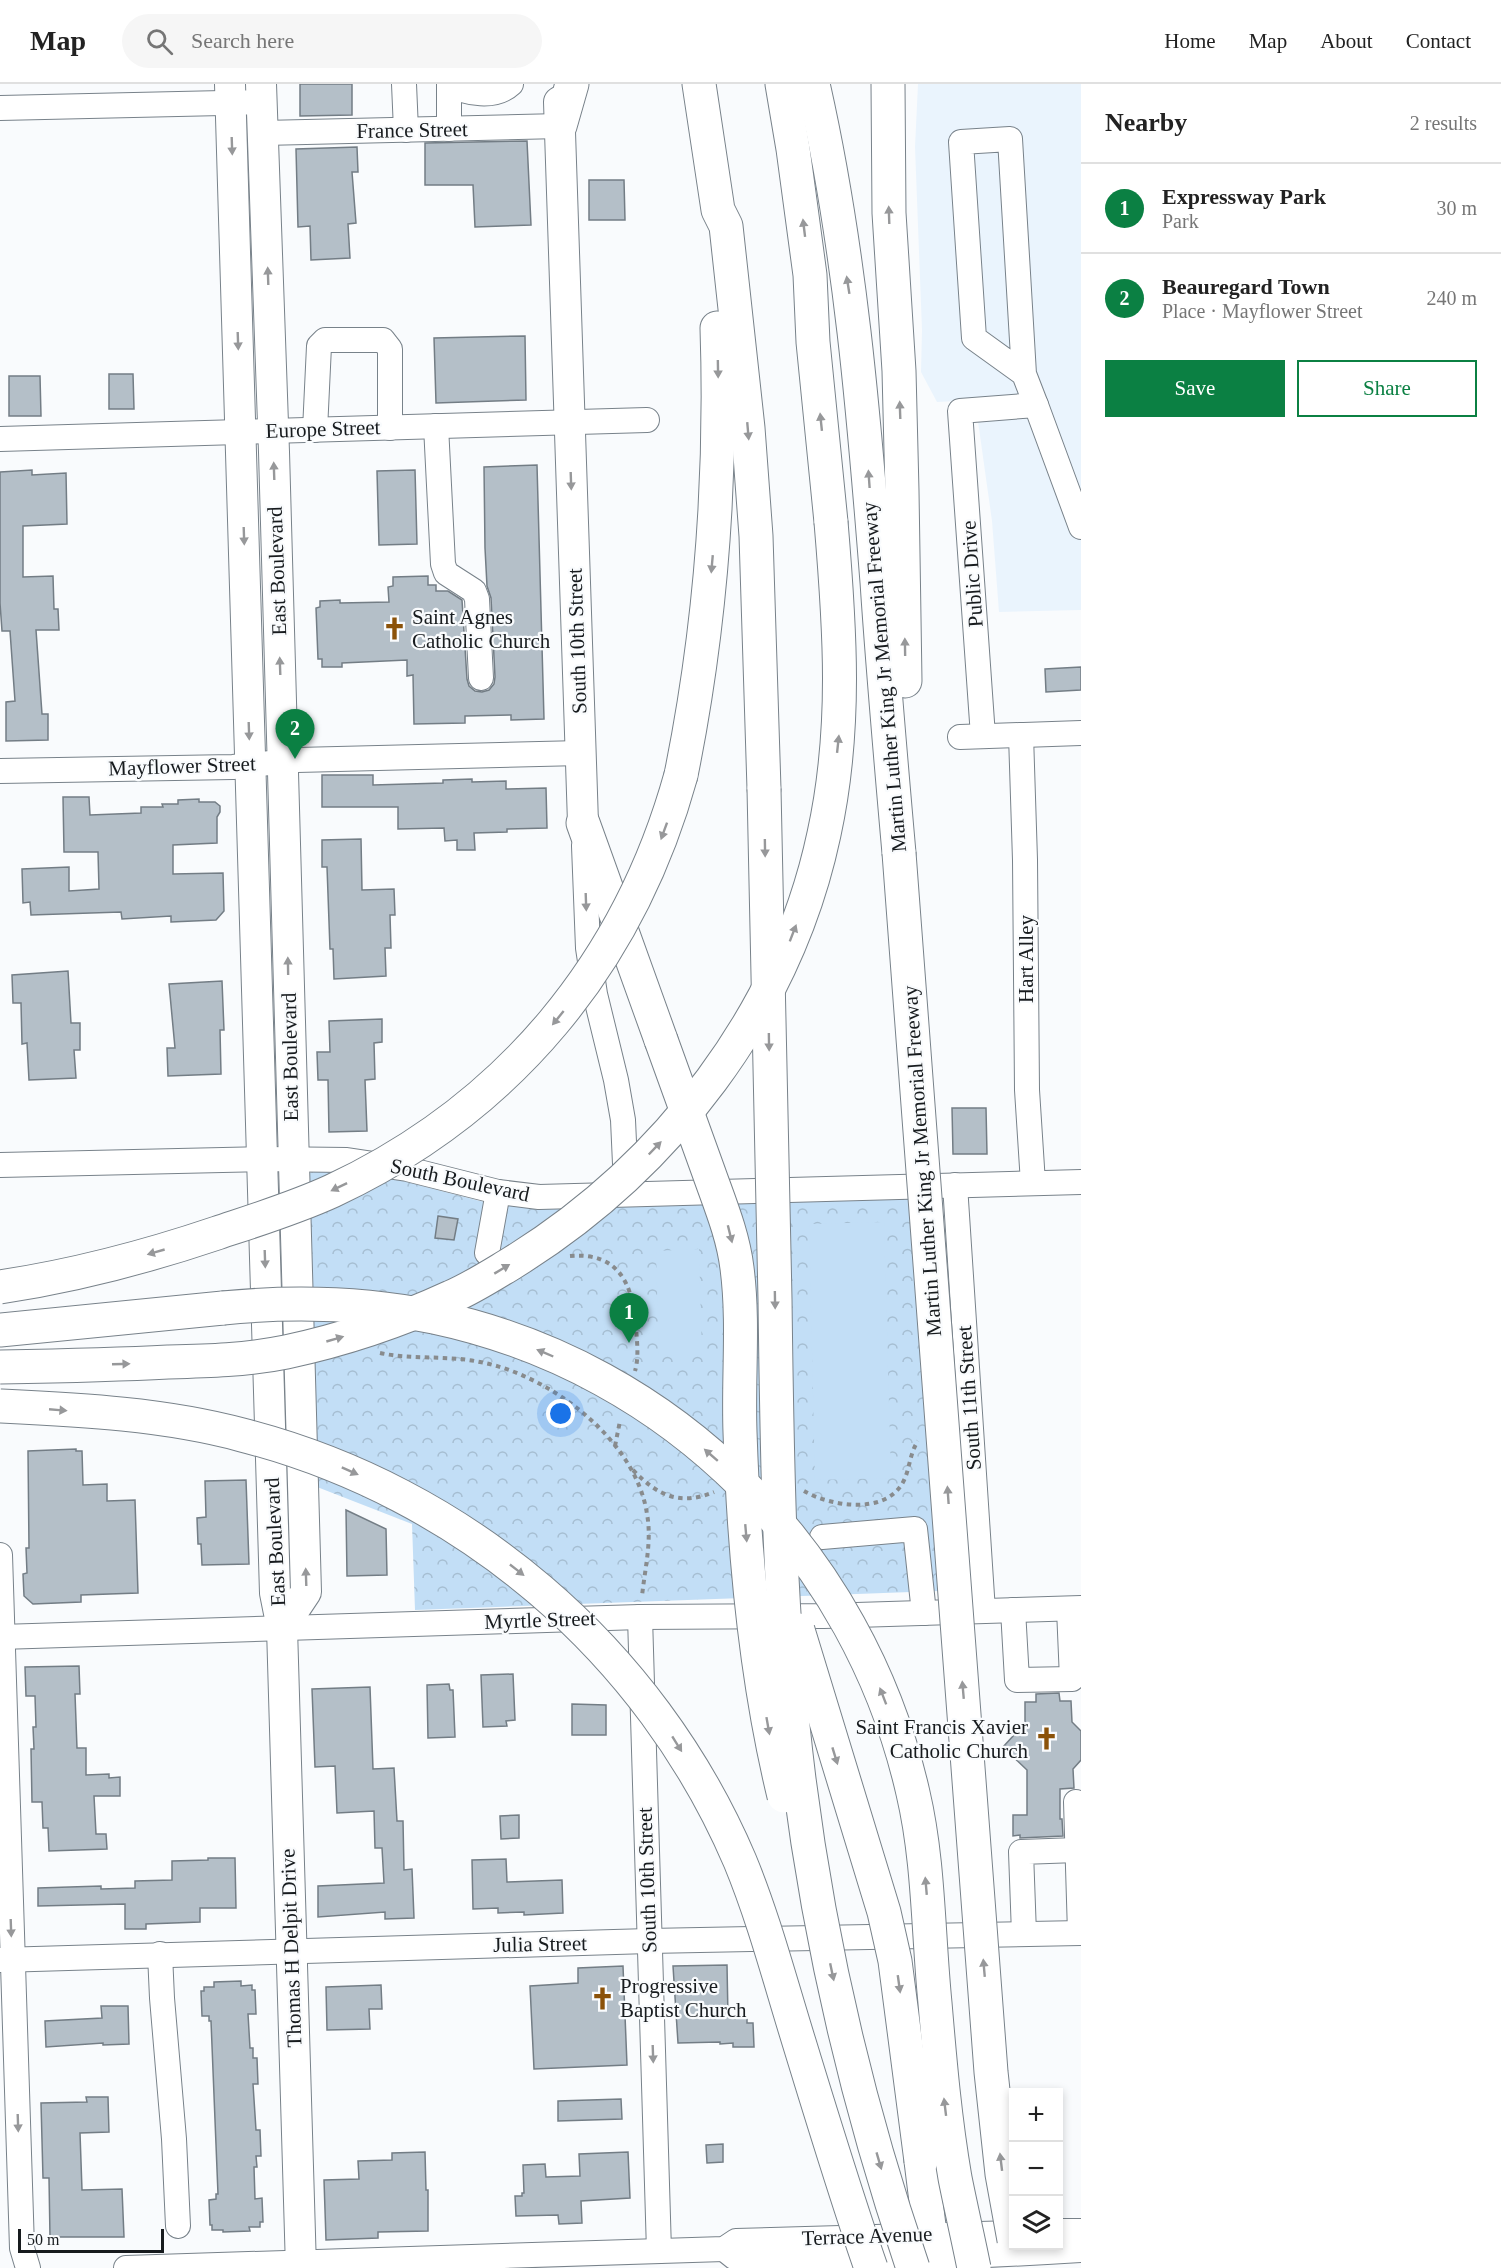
<!DOCTYPE html>
<meta charset="utf-8">
<style>
body{margin:0;font-family:"Times New Roman",serif;background:#f6f6f6;color:#222}
.controls{position:absolute;right:18px;bottom:18px;display:grid;overflow:hidden;border-radius:0px;box-shadow:0 3px 9px #0003}
.controls button{width:54px;height:54px;display:grid;place-items:center;padding:0;border:0;border-bottom:2px solid #e0e0e0;background:#fff;color:#222;font:30px sans-serif}
.scale{position:absolute;left:18px;bottom:15px;width:146px;box-sizing:border-box;padding-left:6px;border:3px solid #171b1e;border-top:0;font-size:16px;line-height:21px;white-space:nowrap;color:#171b1e;-webkit-text-stroke:4px #f9fbfd;paint-order:stroke}
.you{position:absolute;left:561px;top:1330px;width:21px;height:21px;margin:-15px;border:4px solid #fff;border-radius:50%;background:#1a73e8;box-shadow:0 0 0 9px #1a73e833}
.badge{display:grid;place-items:center;width:39px;height:39px;border-radius:50%;background:#0b8043;color:#fff;font-size:20px;font-weight:700}
.pin{position:absolute;translate:-50% -50px;filter:drop-shadow(0 2px 3px #0008)}
.pin::after{content:'';position:absolute;top:32px;width:21px;height:18px;background:inherit;clip-path:polygon(0 0,100% 0,50% 100%)}
.list{margin:0;padding:0;list-style:none}
h2{display:flex;justify-content:space-between;align-items:center;height:78px;margin:0;padding:0 24px;font-size:26px}
h2 small{font-size:20px;font-weight:400;color:#767676}
.list li{display:grid;grid-template-columns:39px 1fr auto;gap:18px;align-items:center;box-sizing:border-box;height:90px;padding:0 24px;border-top:2px solid #e0e0e0}
.list b{display:block;font-size:22px;white-space:nowrap}
.list p{margin:0;font-size:20px;white-space:nowrap;color:#767676}
.list em{font-size:20px;font-style:normal;color:#767676}
.actions{display:flex;gap:12px;padding:18px 24px}
.actions a{flex:1;padding:14px 0;border:2px solid #0b8043;border-radius:0px;text-align:center;font-size:21px;color:#0b8043}
.actions .main{background:#0b8043;color:#fff}
.icon{flex:none;width:33px;height:33px;fill:none;stroke:currentColor;stroke-width:2;stroke-linecap:round;stroke-linejoin:round}
.map{position:relative;flex:none;width:1081px;height:2184px;overflow:hidden}
header{display:flex;align-items:center;gap:36px;box-sizing:border-box;height:84px;padding:0 30px;background:#fff;border-bottom:2px solid #e0e0e0}
header strong{font-size:28px}
nav{display:flex;gap:33px;margin-inline-start:auto;font-size:21px}
.search{width:420px;height:54px;background:#f6f6f6;display:flex;align-items:center;gap:15px;box-sizing:border-box;padding:0 21px;border-radius:33px;color:#767676;font-size:22px}
main{display:flex}
aside{flex:1;background:#fff}
.map>svg:first-child{display:block}
.built{fill:#eaf4fd}
.park{fill:url(#park-crowns)}
.pitch{fill:#c2def6}
.building{fill:#b4bfc8;stroke:#737d85;stroke-width:1.5}
.lines{fill:none;stroke-linecap:round;stroke-linejoin:round}
.minor-casing{stroke:#78828a;stroke-width:26}
.major-casing{stroke:#78828a;stroke-width:32}
.highway-casing{stroke:#78828a;stroke-width:35}
.path{stroke:#888b8d;stroke-width:4;stroke-dasharray:4.5 4.5;stroke-linecap:butt}
.minor{stroke:#fff;stroke-width:24}
.major{stroke:#fff;stroke-width:30}
.highway{stroke:#fff;stroke-width:33}
.highway-bridge-casing{stroke:#78828a;stroke-width:35;stroke-linecap:butt}
.highway-bridge{stroke:#fff;stroke-width:33}
.oneway{fill:#97989a}
.labels{text-anchor:middle;stroke-width:4.5;stroke-linejoin:round;paint-order:stroke}
.street-label{font-size:21px;fill:#171b1e;stroke:#f9fbfd}
.poi-label{font-size:21px;fill:#171b1e;stroke:#f9fbfd;text-anchor:start}
</style>
<header>
<strong>Map</strong>
<div class="search"><svg class="icon" aria-label="search" viewBox="0 0 24 24"><circle cx="10" cy="10" r="6"/><path d="M15 15l6 6"/></svg>Search here</div>
<nav><a>Home</a><a>Map</a><a>About</a><a>Contact</a></nav>
</header>
<main>
<div class="map">
<svg width="1081" height="2184" viewBox="0 0 1081 2184">
<defs>
<pattern id="park-crowns" width="20" height="18" patternUnits="userSpaceOnUse" patternTransform="scale(1.5)"><rect width="20" height="18" fill="#c2def6"/><path d="M2 6a3 3 0 1 1 6 0M12 15a3 3 0 1 1 6 0" fill="none" stroke="#a6bed2"/></pattern>
</defs>
<rect width="100%" height="100%" fill="#f9fbfd"/>
<path class="built" d="M918,0H1081V526L999,528L992,437L975,316L937,318L921,288L922,246L915,63Z"/>
<path class="park" d="M317,1087L384,1092L480,1117L514,1122L942,1113L965,1506L415,1526L412,1440L312,1401L308,1089Z"/>
<g class="pitch">
<path d="M884,1138L891,1394L815,1396L809,1140Z"/>
<path d="M699,1165L702,1272L659,1271L656,1167Z"/>
</g>
<g class="building">
<path d="M300,0H352V31L300,32Z"/>
<path d="M527,57L531,141L475,143L473,101H425V59Z"/>
<path d="M357,63L358,88H352L356,139L348,140L350,174L311,176L310,142L298,143L296,65Z"/>
<path d="M589,96H624L625,136H589Z"/>
<path d="M525,252L526,316L436,319L434,254Z"/>
<path d="M109,290H133L134,325H109Z"/>
<path d="M9,292H40L41,332H9Z"/>
<path d="M537,381L544,635L511,636V631L465,632V639L414,640L413,591L407,592V576L342,579V583H322V575H318L316,524L320,523V517L340,516V519L389,518L388,503L393,502V493L428,492V501H436V507H448L462,516L467,595L469,602L475,607L482,608L489,606L494,600L495,593L491,514L487,502L485,464L484,383Z"/>
<path d="M32,386V391L66,389L67,440L23,442V493L53,492L54,525H58L59,546H36L42,630H48V656L6,657V618L15,617L10,547H2L0,519V388Z"/>
<path d="M415,386L417,460L379,461L377,387Z"/>
<path d="M1081,583V606L1046,608L1045,585Z"/>
<path d="M322,691H373V701L443,699V696L472,695V698L506,697V705L546,704L547,744L507,745V748L474,749L475,766H457V756L445,757L444,744L398,745V723H322Z"/>
<path d="M63,713H89L90,731L141,729V723H163L162,720H178V716L199,715V718H215L220,722V728L217,733V759L173,761V790L223,789L224,827L216,836L171,838V832L122,835L121,828L31,831L30,818L23,819L22,785L69,783V807L99,805L98,768H64Z"/>
<path d="M361,755L362,806L394,805L395,831H390L391,864H385L386,892L334,895L333,865H330L327,783H322V756Z"/>
<path d="M68,887L71,939H80V966H74L76,994L29,996L27,959L22,960L21,919H13L12,891Z"/>
<path d="M222,897L224,946H220L221,990L168,992L167,964H175L169,900Z"/>
<path d="M382,935V958L374,959L375,995L365,996L367,1047L329,1048L328,996H318L317,968H330L329,937Z"/>
<path d="M952,1024H986L987,1070H953Z"/>
<path d="M438,1132L458,1135L454,1156L435,1154Z"/>
<path d="M76,1365V1367H82L83,1401L107,1400V1417L135,1416L138,1509L81,1511V1518L33,1520L24,1512L23,1490L27,1489L26,1464H29L28,1367Z"/>
<path d="M246,1396L249,1480L202,1481L201,1460H198L197,1434L206,1433L205,1397Z"/>
<path d="M346,1426L386,1445L387,1491L347,1492Z"/>
<path d="M79,1582L80,1610H75L77,1664H86V1691L109,1690V1694L120,1693V1712H94L96,1750H106L107,1765L49,1767L48,1744H43L42,1718H32L31,1665H34L33,1643H36L35,1612H26L25,1583Z"/>
<path d="M513,1590L515,1636L506,1637L507,1642L483,1643L481,1591Z"/>
<path d="M449,1600L450,1606H453L455,1653L428,1654L427,1601Z"/>
<path d="M370,1603L373,1685L394,1684L397,1737H403L404,1786L412,1785L414,1834L385,1835V1828L318,1833V1802L384,1799L382,1764H375L374,1727L337,1729L335,1682L315,1683L312,1605Z"/>
<path d="M1059,1609L1060,1617H1071L1072,1638L1081,1647V1676L1073,1685L1074,1704L1060,1705V1735H1062L1063,1752L1020,1754V1751L1013,1752V1731H1027V1686L1003,1663L1025,1639V1618H1036V1610Z"/>
<path d="M572,1620L606,1621V1651H572Z"/>
<path d="M519,1731V1754L501,1755L500,1732Z"/>
<path d="M208,1774H235L236,1824H200V1838L146,1840V1845H125V1820L38,1822V1804L101,1802V1805L135,1804V1797L172,1796V1777L208,1776Z"/>
<path d="M506,1775L507,1798L562,1796L563,1829L524,1831V1828L498,1829V1824L473,1825L472,1776Z"/>
<path d="M727,1881L728,1933H747V1939H753L754,1963H733V1959L720,1960V1958L678,1959L673,1882Z"/>
<path d="M623,1882L627,1981L534,1985L530,1902L578,1899V1884Z"/>
<path d="M241,1897V1902L252,1901V1906H255L256,1930H248L250,1964H253V1974H257L258,2000H253L256,2046H260L261,2072H256L257,2083H254L255,2115L262,2114L263,2138H260V2143H249L250,2147L223,2148V2146H212V2141H210L209,2116L216,2115V2110H218L211,1937H209V1932H202L201,1907H204V1903H214V1898Z"/>
<path d="M381,1901L382,1925H369L370,1945L327,1946L326,1903Z"/>
<path d="M101,1922H128L129,1960L103,1961V1959L46,1963L45,1937L102,1934Z"/>
<path d="M86,2013H108L109,2048L80,2049L82,2106L122,2105L124,2153H50L49,2094H43L41,2019L87,2018Z"/>
<path d="M621,2015L622,2035L558,2037V2017Z"/>
<path d="M723,2060V2078L707,2079L706,2061Z"/>
<path d="M425,2068L426,2106H428V2147L378,2148V2154L326,2156L324,2096L359,2095L358,2077L392,2076V2069Z"/>
<path d="M628,2068L630,2114L581,2117L582,2139L559,2140L558,2131L516,2132L515,2112H522V2109H524L523,2081L545,2080L546,2093L580,2092L579,2070Z"/>
</g>
<g class="lines">
<defs>
<g id="minor">
<path d="M404,0L406,46"/>
<path d="M449,0V45"/>
<path d="M450,0C466,10 495,15 511,0"/>
<path d="M0,24L262,18"/>
<path d="M263,49L560,42"/>
<path d="M1024,290L974,254L961,58L1010,55L1024,290L1036,321"/>
<path d="M436,342L443,480L446,489L474,507L477,515L481,594"/>
<path d="M315,346L319,262L325,256H383L390,265V344"/>
<path d="M0,355L647,336"/>
<path d="M1021,651L1025,776L1027,1006L1033,1099"/>
<path d="M983,652L960,327L1036,321L1081,443"/>
<path d="M960,653L1081,649"/>
<path d="M0,687L233,683L297,676L581,669"/>
<path d="M584,762L588,864L595,910L616,996L623,1036L626,1102"/>
<path d="M0,1081L263,1075L347,1076L407,1085L498,1108L539,1113L1081,1098"/>
<path d="M955,1101L983,1527"/>
<path d="M487,1169L498,1108"/>
<path d="M822,1453L915,1445L924,1529"/>
<path d="M0,1471L22,2164L28,2184"/>
<path d="M1013,1526L1017,1596L1072,1595L1069,1525"/>
<path d="M640,1533L659,2167"/>
<path d="M0,1553L640,1533L824,1532L1081,1524"/>
<path d="M1076,1718L1080,1849"/>
<path d="M1024,1850L1021,1768L1077,1766"/>
<path d="M160,1870L162,1914L174,2055L178,2142"/>
<path d="M0,1876L649,1857L1081,1849"/>
<path d="M1058,2147H1081"/>
<path d="M724,2165L734,2173C850,2178 966,2173 1081,2166"/>
<path d="M126,2184L724,2165L736,2157L1014,2149"/>
</g>
<g id="major">
<path d="M230,0L275,1509L282,1544L301,2184"/>
<path d="M261,0L274,368L306,1508L282,1544"/>
<path d="M559,18L583,739"/>
</g>
<g id="highway">
<path d="M699,0L718,126L726,142L748,344L756,452L764,705"/>
<path d="M782,0L793,65L810,191L813,258L831,438"/>
<path d="M813,0C850,163 864,332 877,498C883,589 891,679 899,769"/>
<path d="M888,0L889,129L899,287L902,407L905,597"/>
<path d="M560,42L572,0"/>
<path d="M681,691C711,543 722,395 717,244"/>
<path d="M583,739L661,956"/>
<path d="M0,1246L223,1224"/>
<path d="M921,2077L933,2174"/>
</g>
</defs>
<use href="#minor" class="minor-casing"/>
<use href="#major" class="major-casing"/>
<use href="#highway" class="highway-casing"/>
<g class="path">
<path d="M570,1172C619,1168 633,1200 636,1244C637,1257 639,1274 635,1287"/>
<path d="M380,1269C412,1276 447,1271 480,1278C550,1291 636,1356 647,1430C652,1457 645,1484 642,1512"/>
<path d="M615,1362L620,1337"/>
<path d="M633,1386C658,1412 680,1422 714,1408"/>
<path d="M804,1407C830,1422 883,1431 902,1400C910,1387 909,1370 918,1357"/>
</g>
<use href="#minor" class="minor"/>
<use href="#major" class="major"/>
<use href="#highway" class="highway"/>
<defs>
<g id="highway-bridge">
<path d="M764,705C767,875 772,1045 775,1215C777,1376 779,1536 799,1695C820,1861 859,2026 913,2184"/>
<path d="M899,769L991,1988L1002,2090L1014,2156"/>
<path d="M661,956C677,1000 693,1045 709,1089C720,1120 733,1151 737,1184C744,1238 738,1293 740,1348C744,1470 755,1593 784,1712"/>
<path d="M0,1203C73,1192 146,1173 217,1149C256,1136 295,1124 332,1107C509,1024 629,879 681,691"/>
<path d="M223,1224C294,1217 365,1219 434,1233C674,1284 859,1471 913,1709C929,1777 928,1849 935,1919C940,1978 945,2036 955,2094C961,2124 968,2154 974,2184"/>
<path d="M0,1283C56,1282 112,1281 168,1278C207,1277 247,1276 286,1268C342,1256 399,1237 451,1213C472,1204 492,1191 512,1179C666,1084 786,929 824,750C847,645 840,544 831,438"/>
<path d="M0,1322C81,1326 164,1330 242,1351C464,1408 650,1566 740,1777C764,1835 780,1897 799,1958C822,2033 845,2109 871,2184"/>
<path d="M798,1546L884,1828L895,1877L921,2077"/>
</g>
</defs>
<use href="#highway-bridge" class="highway-bridge-casing"/>
<use href="#highway-bridge" class="highway-bridge"/>
</g>
<defs><path id="oneway-solid" d="M-6-.8H1V-3.2L6.5 0L1 3.2V.8H-6Z" transform="scale(1.5)"/></defs>
<g class="oneway">
<use href="#oneway-solid" transform="translate(232 62) rotate(88)"/>
<use href="#oneway-solid" transform="translate(889 131) rotate(-92)"/>
<use href="#oneway-solid" transform="translate(804 144) rotate(-97)"/>
<use href="#oneway-solid" transform="translate(268 192) rotate(-92)"/>
<use href="#oneway-solid" transform="translate(848 201) rotate(-99)"/>
<use href="#oneway-solid" transform="translate(238 257) rotate(88)"/>
<use href="#oneway-solid" transform="translate(718 285) rotate(89)"/>
<use href="#oneway-solid" transform="translate(900 326) rotate(-92)"/>
<use href="#oneway-solid" transform="translate(821 338) rotate(-96)"/>
<use href="#oneway-solid" transform="translate(748 347) rotate(85)"/>
<use href="#oneway-solid" transform="translate(274 387) rotate(-92)"/>
<use href="#oneway-solid" transform="translate(869 395) rotate(-94)"/>
<use href="#oneway-solid" transform="translate(571 397) rotate(88)"/>
<use href="#oneway-solid" transform="translate(244 452) rotate(88)"/>
<use href="#oneway-solid" transform="translate(712 480) rotate(95)"/>
<use href="#oneway-solid" transform="translate(905 563) rotate(-91)"/>
<use href="#oneway-solid" transform="translate(280 582) rotate(-92)"/>
<use href="#oneway-solid" transform="translate(249 647) rotate(88)"/>
<use href="#oneway-solid" transform="translate(838 660) rotate(-84)"/>
<use href="#oneway-solid" transform="translate(664 747) rotate(110)"/>
<use href="#oneway-solid" transform="translate(765 764) rotate(89)"/>
<use href="#oneway-solid" transform="translate(586 818) rotate(88)"/>
<use href="#oneway-solid" transform="translate(793 849) rotate(-69)"/>
<use href="#oneway-solid" transform="translate(288 882) rotate(-91)"/>
<use href="#oneway-solid" transform="translate(558 934) rotate(129)"/>
<use href="#oneway-solid" transform="translate(769 958) rotate(89)"/>
<use href="#oneway-solid" transform="translate(655 1064) rotate(-46)"/>
<use href="#oneway-solid" transform="translate(339 1103) rotate(154)"/>
<use href="#oneway-solid" transform="translate(730 1150) rotate(76)"/>
<use href="#oneway-solid" transform="translate(156 1168) rotate(164)"/>
<use href="#oneway-solid" transform="translate(265 1175) rotate(88)"/>
<use href="#oneway-solid" transform="translate(502 1185) rotate(-31)"/>
<use href="#oneway-solid" transform="translate(775 1216) rotate(89)"/>
<use href="#oneway-solid" transform="translate(335 1255) rotate(-16)"/>
<use href="#oneway-solid" transform="translate(545 1269) rotate(-157)"/>
<use href="#oneway-solid" transform="translate(121 1280) rotate(-2)"/>
<use href="#oneway-solid" transform="translate(58 1326) rotate(5)"/>
<use href="#oneway-solid" transform="translate(711 1371) rotate(-139)"/>
<use href="#oneway-solid" transform="translate(350 1387) rotate(24)"/>
<use href="#oneway-solid" transform="translate(948 1411) rotate(-94)"/>
<use href="#oneway-solid" transform="translate(746 1449) rotate(85)"/>
<use href="#oneway-solid" transform="translate(517 1486) rotate(38)"/>
<use href="#oneway-solid" transform="translate(306 1493) rotate(-92)"/>
<use href="#oneway-solid" transform="translate(963 1606) rotate(-95)"/>
<use href="#oneway-solid" transform="translate(883 1612) rotate(-111)"/>
<use href="#oneway-solid" transform="translate(768 1642) rotate(80)"/>
<use href="#oneway-solid" transform="translate(677 1660) rotate(58)"/>
<use href="#oneway-solid" transform="translate(835 1672) rotate(73)"/>
<use href="#oneway-solid" transform="translate(926 1802) rotate(-95)"/>
<use href="#oneway-solid" transform="translate(11 1844) rotate(88)"/>
<use href="#oneway-solid" transform="translate(984 1884) rotate(-95)"/>
<use href="#oneway-solid" transform="translate(832 1888) rotate(78)"/>
<use href="#oneway-solid" transform="translate(899 1900) rotate(82)"/>
<use href="#oneway-solid" transform="translate(653 1970) rotate(88)"/>
<use href="#oneway-solid" transform="translate(945 2023) rotate(-97)"/>
<use href="#oneway-solid" transform="translate(18 2039) rotate(88)"/>
<use href="#oneway-solid" transform="translate(879 2077) rotate(74)"/>
<use href="#oneway-solid" transform="translate(1001 2078) rotate(-97)"/>
</g>
<defs>
<symbol id="church-bare" viewBox="-9 -9 18 18"><path d="M-1.2-6h2.4v3.5h3.3v2.4h-3.3V6h-2.4V-.1h-3.3v-2.4h3.3Z" fill="#8b5209" stroke="#f9fbfd" stroke-width="2.5" paint-order="stroke"/></symbol>
</defs>
<g fill-rule="evenodd">
<use href="#church-bare" x="378" y="528" width="33" height="33"/>
<use href="#church-bare" x="1030" y="1638" width="33" height="33"/>
<use href="#church-bare" x="586" y="1898" width="33" height="33"/>
</g>
<g class="labels">
<g class="street-label">
<text transform="translate(412 46) rotate(-1)" y="7">France Street</text>
<text transform="translate(323 345) rotate(-2)" y="7">Europe Street</text>
<text transform="translate(277 487) rotate(-92)" y="7">East Boulevard</text>
<text transform="translate(972 490) rotate(-94)" y="7">Public Drive</text>
<text transform="translate(577 557) rotate(-92)" y="7">South 10th Street</text>
<text transform="translate(884 593) rotate(-95)" y="7">Martin Luther King Jr Memorial Freeway</text>
<text transform="translate(182 682) rotate(-2)" y="7">Mayflower Street</text>
<text transform="translate(1026 875) rotate(-90)" y="7">Hart Alley</text>
<text transform="translate(290 973) rotate(-91)" y="7">East Boulevard</text>
<text transform="translate(922 1077) rotate(-94)" y="7">Martin Luther King Jr Memorial Freeway</text>
<text transform="translate(460 1096) rotate(12)" y="7">South Boulevard</text>
<text transform="translate(969 1314) rotate(-94)" y="7">South 11th Street</text>
<text transform="translate(275 1458) rotate(-93)" y="7">East Boulevard</text>
<text transform="translate(540 1536) rotate(-2)" y="7">Myrtle Street</text>
<text transform="translate(647 1796) rotate(-92)" y="7">South 10th Street</text>
<text transform="translate(540 1860) rotate(-1)" y="7">Julia Street</text>
<text transform="translate(291 1864) rotate(-92)" y="7">Thomas H Delpit Drive</text>
<text transform="translate(867 2152) rotate(-2)" y="7">Terrace Avenue</text>
</g>
<g class="poi-label">
<text x="412" y="540">Saint Agnes<tspan x="412" dy="24">Catholic Church</tspan></text>
<text x="1028" y="1650" text-anchor="end">Saint Francis Xavier<tspan x="1028" dy="24">Catholic Church</tspan></text>
<text x="620" y="1909">Progressive<tspan x="620" dy="24">Baptist Church</tspan></text>
</g>
</g>
</svg>
<div class="controls">
<button>+</button>
<button>−</button>
<button><svg class="icon" aria-label="layers" viewBox="0 0 24 24"><path d="M12 4l9 5-9 5-9-5zM3 14l9 5 9-5"/></svg></button>
</div>
<div class="scale">50 m</div>
<div class="you"></div>
<div class="pin badge" style="left:629px;top:1259px">1</div>
<div class="pin badge" style="left:295px;top:675px">2</div>
</div>
<aside>
<h2>Nearby<small>2 results</small></h2>
<ul class="list">
<li><span class="badge">1</span><div><b>Expressway Park</b><p>Park</p></div><em>30 m</em></li>
<li><span class="badge">2</span><div><b>Beauregard Town</b><p>Place · Mayflower Street</p></div><em>240 m</em></li>
</ul>
<div class="actions"><a class="main">Save</a><a>Share</a></div>
</aside>
</main>
